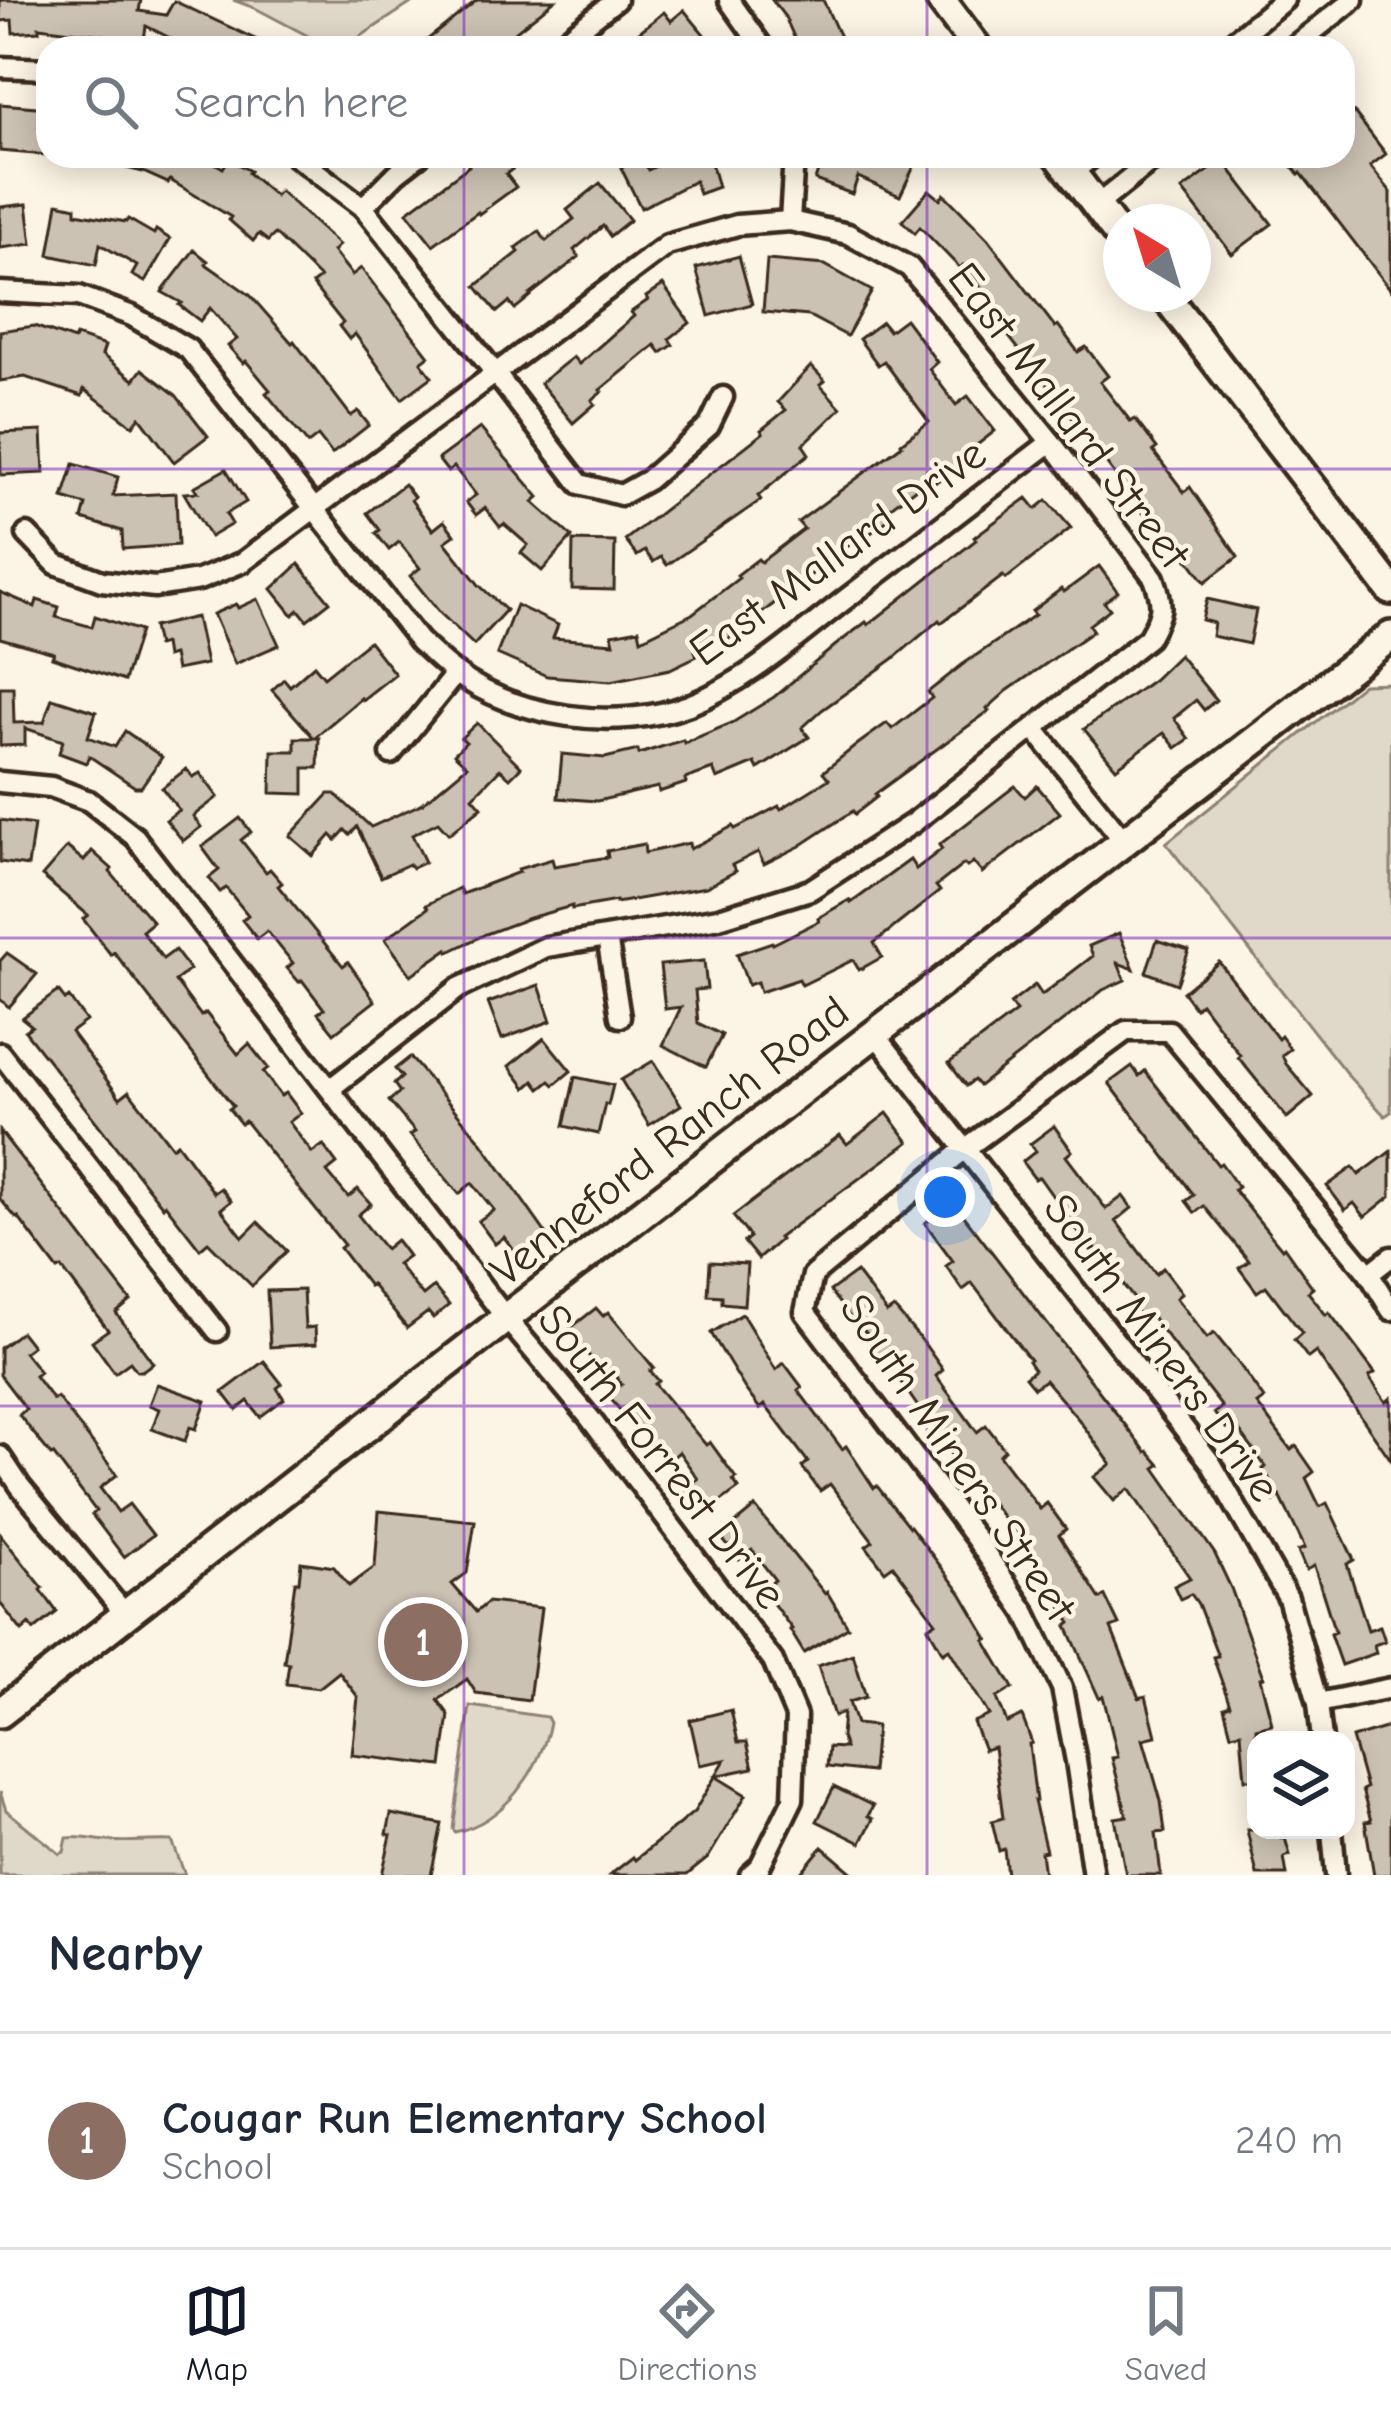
<!DOCTYPE html>
<style>
body{margin:0;font-family:"Comic Neue",sans-serif;background:#f6f6f7;color:#1f2937}
.controls{position:absolute;right:36px;bottom:36px;display:grid;overflow:hidden;border-radius:24px;box-shadow:0 6px 30px #0003}
.controls button{width:108px;height:108px;display:grid;place-items:center;padding:0;border:0;border-bottom:3px solid #e0e1e3;background:#fff;color:#1f2937;font:60px sans-serif}
.compass{position:absolute;left:1103px;top:204px;width:108px;height:108px;border-radius:50%;background:#fff;box-shadow:0 6px 30px #0003;rotate:322deg}
.you{position:absolute;left:945px;top:1197px;width:42px;height:42px;margin:-30px;border:9px solid #fff;border-radius:50%;background:#1a73e8;box-shadow:0 0 0 18px #1a73e833}
.badge{display:grid;place-items:center;width:78px;height:78px;border-radius:50%;background:#111827;color:#fff;font-size:39px;font-weight:700}
.pin{position:absolute;translate:-50% -50%;border:6px solid #fff;box-shadow:0 3px 12px #0006}
.list{margin:0;padding:0;list-style:none}
h2{display:flex;justify-content:space-between;align-items:center;height:156px;margin:0;padding:0 48px;font-size:51px}
h2 small{font-size:39px;font-weight:400;color:#747a83}
.list li{display:grid;grid-template-columns:78px 1fr auto;gap:36px;align-items:center;box-sizing:border-box;height:216px;padding:0 48px;border-top:3px solid #e0e1e3}
.list b{display:block;font-size:45px;white-space:nowrap}
.list p{margin:0;font-size:39px;white-space:nowrap;color:#747a83}
.list em{font-size:39px;font-style:normal;color:#747a83}
.icon{flex:none;width:66px;height:66px;fill:none;stroke:currentColor;stroke-width:2;stroke-linecap:round;stroke-linejoin:round}
.map{position:relative;flex:none;width:1391px;height:1875px;overflow:hidden}
.search{position:absolute;background:#fff;box-shadow:0 6px 30px #0003;left:36px;right:36px;top:36px;height:132px;display:flex;align-items:center;gap:30px;box-sizing:border-box;padding:0 42px;border-radius:36px;color:#747a83;font-size:45px}
.sheet{height:372px;background:#fff}
nav{display:flex;justify-content:space-around;align-items:center;box-sizing:border-box;height:168px;border-top:3px solid #e0e1e3;background:#fff;font-size:33px;color:#747a83}
nav a{display:grid;justify-items:center;gap:6px}
nav .on{color:#111827}
.map>svg:first-child{display:block}
.green{fill:#e0d8c8;stroke:#8e8173;stroke-width:3}
.building{fill:#ccc2b3;stroke:#3b2a1e;stroke-width:3}
.lines{fill:none;stroke-linecap:round;stroke-linejoin:round}
.street-casing{stroke:#3b2a1e;stroke-width:27}
.secondary-casing{stroke:#3b2a1e;stroke-width:36}
.street{stroke:#fcf5e5;stroke-width:18}
.secondary{stroke:#fcf5e5;stroke-width:27}
.grid{fill:none;stroke:#7b2cbf;stroke-width:3;stroke-opacity:0.55}
.labels{text-anchor:middle;stroke-width:9;stroke-linejoin:round;paint-order:stroke}
.street-label{font-size:45px;fill:#3b2a1e;stroke:#fcf5e5}
</style>
<div class="map">
<svg width="1391" height="1875" viewBox="0 0 1391 1875">
<rect width="100%" height="100%" fill="#fcf5e5"/>
<filter id="ink" filterUnits="userSpaceOnUse"><feTurbulence type="fractalNoise" baseFrequency=".00833" numOctaves="2"/><feDisplacementMap in="SourceGraphic" scale="24" xChannelSelector="R" yChannelSelector="G"/><feConvolveMatrix kernelMatrix="1 2 1 2 8 2 1 2 1" color-interpolation-filters="sRGB"/></filter>
<g filter="url(#ink)">
<g class="green">
<path d="M233,0H416L343,48H331L255,8Z"/>
<path d="M1391,683V1112L1385,1116L1350,1078L1166,843L1363,684Z"/>
<path d="M470,1706L547,1717L550,1723C540,1770 504,1822 455,1832L453,1829Z"/>
<path d="M0,1792L6,1810L60,1854L64,1852L67,1838C81,1836 93,1840 108,1841C128,1843 151,1840 172,1841L185,1875H0Z"/>
</g>
<g class="building">
<path d="M0,0H141L139,11L166,15L174,1L274,48H180L182,44L146,26L143,46L104,40V35L39,27V31L13,33L12,20L0,21Z"/>
<path d="M477,0H555L495,48H417Z"/>
<path d="M772,0H823L845,48H799L785,17Z"/>
<path d="M684,10L707,38L695,48H619L664,12L671,21Z"/>
<path d="M0,104L48,108V155L0,151Z"/>
<path d="M1354,112L1386,154L1370,166L1391,192V290L1301,173L1299,175L1290,163L1299,156H1343V121Z"/>
<path d="M102,156H203L223,168L229,159L250,171L248,173L275,196L280,191L339,245L333,251L352,275L361,268L429,356L421,362L432,377L402,399L355,334L349,339L339,326L343,323L312,284L320,278L275,234L268,241L259,234L253,241L229,220L231,217L170,180L168,183L143,172L102,162Z"/>
<path d="M462,156H529L506,174L516,187L479,214L478,212L433,245L407,212L469,166Z"/>
<path d="M677,156H709L718,187L699,194L695,181L641,208L621,168L642,158L648,170Z"/>
<path d="M823,156H855L872,162L874,156H919L900,196L858,177L852,194L815,180Z"/>
<path d="M1223,160L1272,224L1232,254L1182,190Z"/>
<path d="M600,183L630,220L610,236L603,226L574,250L579,257L530,295L531,296L515,309L509,302L497,312L476,286L519,252L516,248L539,231L546,241L574,219L567,210Z"/>
<path d="M929,190L940,199L944,194L988,239L1055,327L1058,325L1078,352L1086,347L1108,376L1100,382L1131,422L1135,419L1157,448L1153,451L1184,492L1190,487L1238,557L1205,582L1177,544L1170,549L1039,373L1038,374L989,311L995,306L963,265L960,268L920,227L915,233L902,221Z"/>
<path d="M58,203L76,207V213L126,222L128,219L154,234L156,230L170,239L145,282L132,275L137,266L100,244L96,265L49,255Z"/>
<path d="M27,204L32,244L0,248V207Z"/>
<path d="M194,250L208,261L206,264L250,295L292,343L294,341L351,416L358,411L369,425L332,454L318,436L308,444L266,393L270,390L246,361L243,363L228,346L237,339L210,308L200,321L179,305L182,303L162,292Z"/>
<path d="M739,256L752,304L709,316L696,268Z"/>
<path d="M767,260L825,265L872,291L847,336L809,316L763,312Z"/>
<path d="M663,285L690,323L669,339L673,345L661,353L655,345L600,390L602,392L592,400L595,404L573,423L540,383L573,357L579,364L634,316L631,312L648,300L646,297Z"/>
<path d="M905,319L937,362L929,369L956,405L968,396L995,431L959,459L962,462L932,485L928,479L888,509L893,516L863,539L861,536L722,644L719,639L695,651L697,656L670,669L611,681L547,676L497,654L516,605L558,625L553,638L614,643L612,634L639,629L641,639L692,614L739,578L737,575L758,559L761,562L804,529L798,522L902,445L901,443L929,422L884,361L878,365L859,339L882,322L889,331Z"/>
<path d="M34,326L74,340L76,336L105,346L102,355L134,380L142,369L176,395L208,436L174,462L140,417L133,426L84,389L82,396L25,377L0,381V331Z"/>
<path d="M811,366L825,381L820,385L841,408L803,445L809,454L758,496L761,500L667,565L661,557L653,562L645,551L637,556L625,540L763,433L761,430L786,410L778,402Z"/>
<path d="M480,428L539,497L533,502L572,537L542,571L521,553L528,545L504,524L500,527L485,508L476,515L466,502L476,495L454,467L448,472L438,459Z"/>
<path d="M42,431L44,473L1,475L0,433Z"/>
<path d="M74,464L118,477L113,496L176,493L178,545L123,549L122,531L82,519L86,505L63,498Z"/>
<path d="M226,469L246,502L226,514L232,524L210,537L184,493L198,492L194,487Z"/>
<path d="M404,484L414,497L411,500L433,530L444,521L455,535L445,542L479,585L506,610L474,645L440,613L410,576L420,568L399,542L389,550L376,533L380,530L367,513Z"/>
<path d="M1027,498L1036,509L1047,500L1071,528L1006,579L1003,576L941,623L939,620L893,659L822,710L802,728L809,737L758,769L755,763L717,779L713,769L685,779L686,783L659,792L658,787L597,801L558,798L562,754L605,758L638,750L639,754L683,740L684,743L732,723L774,697L836,645L866,622L868,625L976,540L974,537Z"/>
<path d="M573,541L615,542L614,590L572,589Z"/>
<path d="M299,564L330,602L307,620L299,610L293,615L272,589Z"/>
<path d="M1099,566L1118,592L1104,602L1110,609L1089,625L1093,631L1007,691L987,709L989,711L875,794L877,797L855,814L853,811L800,846L764,864L758,852L732,865L736,871L706,887L616,903V901L572,909V906L529,918L486,934L449,952L448,949L411,975L385,939L428,908L426,905L459,888L462,894L519,872L518,869L552,859L554,866L608,857L607,851L644,844L645,853L689,843L690,849L733,826L735,829L779,806L781,809L829,779L823,772L858,744L887,723L892,729L932,698L928,692L962,665L1035,615L1032,611L1061,589L1064,592Z"/>
<path d="M0,592L35,607L37,600L59,607L56,617L92,627L95,616L140,631L124,681L52,657L54,653L0,638Z"/>
<path d="M258,599L279,645L235,664L213,614L236,604L238,608Z"/>
<path d="M1207,599L1256,610L1249,644L1212,636L1214,623L1202,620Z"/>
<path d="M196,617L206,664L176,670L173,655L166,657L164,644L157,646L153,627Z"/>
<path d="M369,641L395,674L362,700L361,698L314,738H319L318,768H304V794L271,793L272,751H295V738H314L272,690L284,679L290,686L314,665L324,677Z"/>
<path d="M1179,655L1216,700L1204,710L1196,700L1174,718L1189,739L1176,748L1164,733L1116,768L1084,729L1153,680Z"/>
<path d="M0,687H13L14,723L44,722L52,698L96,712L88,737L115,747L125,731L162,757L141,787H135L89,756L86,763L59,753L63,741L25,728V745L0,746Z"/>
<path d="M477,723L521,767L510,778L500,769L473,797L482,807L449,834L438,822L412,835L425,862L412,868L409,864L381,877L357,827L350,835L345,830L336,840L331,835L313,856L290,836L329,794H335L371,827L423,803L467,766L454,754L466,742L461,738Z"/>
<path d="M186,769L193,777L200,773L218,797L193,816L201,827L183,841L166,820L179,810L162,788Z"/>
<path d="M1015,786L1025,797L1037,786L1060,813L982,873L973,862L967,867L964,864L936,886L940,891L874,943L882,957L859,970L853,960L802,985L799,979L760,992L757,982L748,985L737,954L772,942L773,944L819,921L818,918L849,900L851,903L910,860L916,869L942,849L939,845Z"/>
<path d="M240,818L251,832L241,840L266,872L270,869L282,883L278,886L343,966L348,962L375,1001L334,1033L318,1013L324,1009L302,980L299,982L287,968L293,963L267,931L257,939L242,920L248,915L226,888L220,892L209,878L219,870L202,847Z"/>
<path d="M0,820L34,825L28,866L0,862Z"/>
<path d="M67,847L84,861L92,851L112,869L110,872L153,922L142,931L163,959L175,950L190,970L175,981L201,1016L206,1013L238,1054L249,1044L268,1068L263,1072L281,1096L286,1093L301,1113L289,1122L312,1153L323,1145L337,1164L327,1172L348,1197L358,1189L371,1204L358,1215L385,1249L396,1240L408,1256L397,1264L423,1296L434,1287L449,1305L433,1318L428,1312L407,1328L371,1284L369,1286L340,1248L344,1245L245,1121L241,1124L229,1109L233,1106L114,952L111,955L83,919L88,915L42,876Z"/>
<path d="M1119,933L1134,969L1118,963L1125,980L1103,990L979,1086L974,1080L966,1086L949,1063L1016,1012L1010,1004L1035,985L1042,995L1093,956L1089,946Z"/>
<path d="M1157,940L1189,950L1177,984L1146,972Z"/>
<path d="M7,953L37,974L9,1007L0,999V961Z"/>
<path d="M704,961L707,989L695,990L698,1023L722,1035L706,1067L663,1045L681,1007L665,1009L660,965Z"/>
<path d="M1219,962L1278,1039L1281,1036L1290,1049L1282,1055L1286,1064L1313,1096L1287,1118L1238,1057L1240,1055L1201,1003L1195,1008L1183,992Z"/>
<path d="M539,985L551,1021L502,1039L488,1003Z"/>
<path d="M58,991L65,1000L69,997L86,1021L71,1032L120,1098L129,1091L172,1147L177,1143L214,1193L221,1188L231,1201L221,1209L243,1237L258,1222L287,1251L252,1286L208,1242L200,1249L165,1204L163,1207L25,1031L32,1026L22,1018Z"/>
<path d="M544,1038L571,1071L554,1085L550,1081L540,1089L534,1081L526,1088L509,1066Z"/>
<path d="M410,1057L480,1140L547,1235L518,1256L504,1237L495,1244L478,1221L494,1210L472,1183L459,1194L410,1135L415,1132L389,1101L400,1092L394,1084L402,1077L395,1069Z"/>
<path d="M653,1061L681,1105L649,1125L621,1080Z"/>
<path d="M1132,1066L1139,1076L1145,1071L1218,1165L1221,1163L1238,1187L1234,1190L1282,1249L1284,1247L1313,1288L1308,1292L1326,1315L1329,1312L1375,1373L1369,1377L1386,1402L1391,1398V1460L1316,1352L1308,1358L1294,1340L1302,1333L1266,1286L1257,1292L1239,1268L1249,1261L1204,1206L1195,1213L1186,1201L1194,1195L1109,1083Z"/>
<path d="M575,1077L613,1085L608,1105L605,1104L598,1134L564,1126Z"/>
<path d="M887,1113L909,1142L778,1238L780,1240L758,1259L744,1242L750,1237L733,1216L840,1135L847,1144Z"/>
<path d="M1054,1126L1072,1151L1066,1156L1106,1209L1123,1196L1132,1208L1116,1221L1156,1274L1163,1268L1182,1293L1176,1298L1207,1338L1214,1333L1236,1360L1264,1399L1257,1404L1291,1450L1296,1446L1314,1472L1306,1478L1320,1507L1327,1503L1354,1560L1347,1564L1368,1630L1380,1626L1385,1641L1374,1645L1376,1653L1341,1665L1330,1634L1335,1632L1314,1566L1306,1570L1298,1551L1305,1548L1280,1496L1274,1501L1265,1488L1272,1483L1263,1469L1266,1467L1233,1422L1226,1428L1214,1413L1222,1407L1151,1316L1144,1321L1133,1307L1138,1304L1095,1248L1091,1250L1039,1177L1035,1179L1022,1162L1036,1151L1030,1144Z"/>
<path d="M0,1131L131,1301L116,1313L153,1363L142,1371H137L130,1362L115,1373L92,1341L108,1330L62,1268L58,1270L18,1217L16,1218L0,1199Z"/>
<path d="M1391,1151V1196L1365,1217L1354,1203L1345,1210L1327,1186L1353,1167L1359,1175Z"/>
<path d="M948,1206L956,1216L961,1212L1146,1452L1148,1451L1160,1465L1155,1468L1215,1554L1231,1588L1263,1677L1260,1678L1272,1724L1256,1728V1779H1245L1241,1732L1231,1734L1224,1707L1230,1705L1213,1657L1218,1656L1198,1604L1191,1594L1180,1599L1174,1586L1190,1578L1129,1489L1114,1501L1094,1477L1111,1464L1079,1420L1045,1380L1034,1388L1025,1377L1034,1370L1028,1361L1030,1360L972,1283L963,1290L946,1266L953,1261L925,1223Z"/>
<path d="M710,1262L747,1264L744,1305L722,1303V1296L708,1295Z"/>
<path d="M856,1272L887,1313L894,1308L923,1342L943,1370L936,1376L977,1432L986,1425L1005,1450L999,1455L1040,1509L1047,1503L1066,1529L1059,1535L1100,1599L1105,1596L1119,1625L1111,1628L1139,1698L1146,1696L1156,1736L1143,1739L1161,1801L1165,1832L1156,1833L1161,1875H1126L1115,1818L1127,1816L1112,1758L1118,1757L1103,1696L1099,1698L1067,1626L1071,1623L1055,1597L1060,1594L1010,1521L1007,1523L976,1482L972,1485L887,1362L881,1367L869,1352L877,1346L857,1322L855,1324L830,1291Z"/>
<path d="M303,1290L305,1328L315,1327L316,1344L270,1347L267,1291Z"/>
<path d="M596,1308L603,1316L608,1312L654,1368L650,1371L659,1381L655,1384L706,1445L710,1442L736,1478L733,1480L739,1488L702,1515L684,1489L698,1479L679,1452L672,1458L665,1450L661,1453L629,1415L627,1418L608,1396L622,1384L604,1362L598,1367L568,1330Z"/>
<path d="M742,1314L776,1370L784,1363L802,1387L798,1390L842,1449L846,1446L874,1488L877,1486L909,1527L910,1526L961,1593L988,1639L985,1640L1013,1688L997,1698L1007,1723L1022,1716L1032,1743L1029,1744L1036,1801H1034L1046,1851L1041,1852L1044,1875H1007L1004,1849L999,1851L992,1821L1003,1818L994,1747L984,1750L973,1722L989,1715L949,1649L943,1653L928,1627L936,1622L893,1565L885,1571L866,1546L873,1541L830,1484L820,1491L802,1467L808,1462L765,1405L760,1409L745,1389L711,1333Z"/>
<path d="M21,1332L32,1346L24,1352L40,1372L35,1376L53,1400L57,1397L117,1475L100,1488L118,1512L129,1504L153,1535L124,1557L92,1515L96,1511L53,1454L51,1455L19,1415L26,1409L0,1375V1348Z"/>
<path d="M264,1361L282,1384L277,1388L284,1399L260,1417L248,1401L237,1410L223,1392Z"/>
<path d="M157,1384L206,1401L196,1429L190,1427L185,1441L152,1429L159,1409L149,1405Z"/>
<path d="M755,1507L825,1594L827,1592L848,1627L804,1653L790,1630L792,1629L763,1590L775,1580L752,1550L739,1560L720,1536Z"/>
<path d="M379,1511L475,1521L467,1573L452,1584L476,1612L488,1602L541,1608L529,1700L476,1693L467,1679L438,1700L449,1715L442,1766L352,1755L358,1697L339,1672L319,1688L286,1684L289,1663L284,1662L295,1582H299L301,1562L334,1567L349,1586L375,1567Z"/>
<path d="M0,1534L43,1588L41,1590L57,1612L34,1630L30,1624L22,1631L0,1603Z"/>
<path d="M853,1654L866,1697L849,1702L856,1724L876,1726L872,1772L827,1767L829,1747L845,1748L841,1737L843,1713L834,1716L818,1666Z"/>
<path d="M731,1710L738,1742H747L753,1768L715,1776L746,1795L708,1858L687,1875H610L633,1857L635,1860L694,1812L725,1760L700,1765L690,1720Z"/>
<path d="M1388,1727L1391,1738V1875H1374L1365,1822L1371,1821L1362,1790L1366,1788L1352,1738Z"/>
<path d="M834,1787L873,1806L868,1816L873,1819L861,1843L817,1821Z"/>
<path d="M391,1814L442,1824L431,1875H382L391,1835L387,1834Z"/>
<path d="M1247,1830H1279L1281,1839L1285,1838L1290,1855L1284,1857L1287,1875H1257Z"/>
<path d="M822,1847L855,1875H799Z"/>
</g>
<g class="lines">
<defs>
<g id="street">
<path d="M729,0L763,48"/>
<path d="M555,48L616,0"/>
<path d="M1225,48L1284,0"/>
<path d="M1292,48L1353,0"/>
<path d="M0,67L48,69"/>
<path d="M295,156L363,207L496,374L580,484L621,495L648,480L709,426L723,397"/>
<path d="M1072,173L1093,156"/>
<path d="M1096,206L1158,156"/>
<path d="M363,207L397,173L419,156"/>
<path d="M790,221L794,156"/>
<path d="M0,292L79,296L132,316L188,349L419,641C430,651 441,662 453,671C515,718 617,732 689,705C750,681 803,631 855,592C920,542 986,492 1051,442"/>
<path d="M27,534L56,564L102,581L155,587L199,580L243,562L667,245L737,225L790,221L848,234L909,267L1051,442L1154,578C1164,605 1163,612 1148,638L913,823L810,890L719,918L546,947L459,988L331,1088"/>
<path d="M1035,730L1124,841"/>
<path d="M391,754L456,673"/>
<path d="M0,782L51,787L89,801L135,837L506,1318L589,1417L773,1661L796,1716L793,1799L760,1866L750,1875"/>
<path d="M607,937L620,1017"/>
<path d="M875,1034L1211,1463L1288,1598L1318,1703L1322,1740"/>
<path d="M0,1053L217,1331"/>
<path d="M1369,1274L1391,1257"/>
<path d="M0,1456L20,1486L125,1614"/>
<path d="M1318,1703L1391,1688"/>
<path d="M1332,1830L1336,1875"/>
<path d="M1093,1875L1076,1761L1062,1688L1026,1613L976,1539L805,1312L813,1275L966,1148L1126,1031H1169L1369,1274L1391,1310"/>
</g>
<g id="secondary">
<path d="M941,0L977,48"/>
<path d="M1059,156L1121,238"/>
<path d="M1164,294L1391,590"/>
<path d="M0,1713L506,1318L1391,636"/>
</g>
</defs>
<use href="#street" class="street-casing"/>
<use href="#secondary" class="secondary-casing"/>
<use href="#street" class="street"/>
<use href="#secondary" class="secondary"/>
</g>
</g>
<path class="grid" d="M464,0V48M927,0V48M464,156V1875M927,156V1875M0,469H1391M0,938H1391M0,1406H1391"/>
<g class="labels">
<g class="street-label">
<text transform="translate(1070 415) rotate(53)" y="16">East Mallard Street</text>
<text transform="translate(837 551) rotate(-36)" y="16">East Mallard Drive</text>
<text transform="translate(669 1140) rotate(-38)" y="16">Venneford Ranch Road</text>
<text transform="translate(1163 1347) rotate(54)" y="16">South Miners Drive</text>
<text transform="translate(663 1456) rotate(52)" y="16">South Forrest Drive</text>
<text transform="translate(959 1457) rotate(56)" y="16">South Miners Street</text>
</g>
</g>
</svg>
<div class="controls">
<button><svg class="icon" aria-label="layers" viewBox="0 0 24 24"><path d="M12 4l9 5-9 5-9-5zM3 14l9 5 9-5"/></svg></button>
</div>
<svg class="compass" viewBox="-18 -18 36 36"><path d="M0-13l5 13h-10z" fill="#e53935"/><path d="M0 13l5-13h-10z" fill="#747a83"/></svg>
<div class="you"></div>
<div class="pin badge" style="left:423px;top:1642px;background:#8d6e63">1</div>
<div class="search"><svg class="icon" aria-label="search" viewBox="0 0 24 24"><circle cx="10" cy="10" r="6"/><path d="M15 15l6 6"/></svg>Search here</div>
</div>
<section class="sheet">
<h2>Nearby<small></small></h2>
<ul class="list">
<li><span class="badge" style="background:#8d6e63">1</span><div><b>Cougar Run Elementary School</b><p>School</p></div><em>240 m</em></li>
</ul>
</section>
<nav>
<a class="on"><svg class="icon" aria-label="map" viewBox="0 0 24 24"><path d="M3 6l6-2 6 2 6-2v14l-6 2-6-2-6 2zM9 4v14M15 6v14"/></svg>Map</a>
<a><svg class="icon" aria-label="directions" viewBox="0 0 24 24"><path d="M12 3l9 9-9 9-9-9zM9 14v-3h6M13 9l2 2-2 2"/></svg>Directions</a>
<a><svg class="icon" aria-label="saved" viewBox="0 0 24 24"><path d="M7 4h10v16l-5-4-5 4z"/></svg>Saved</a>
</nav>
